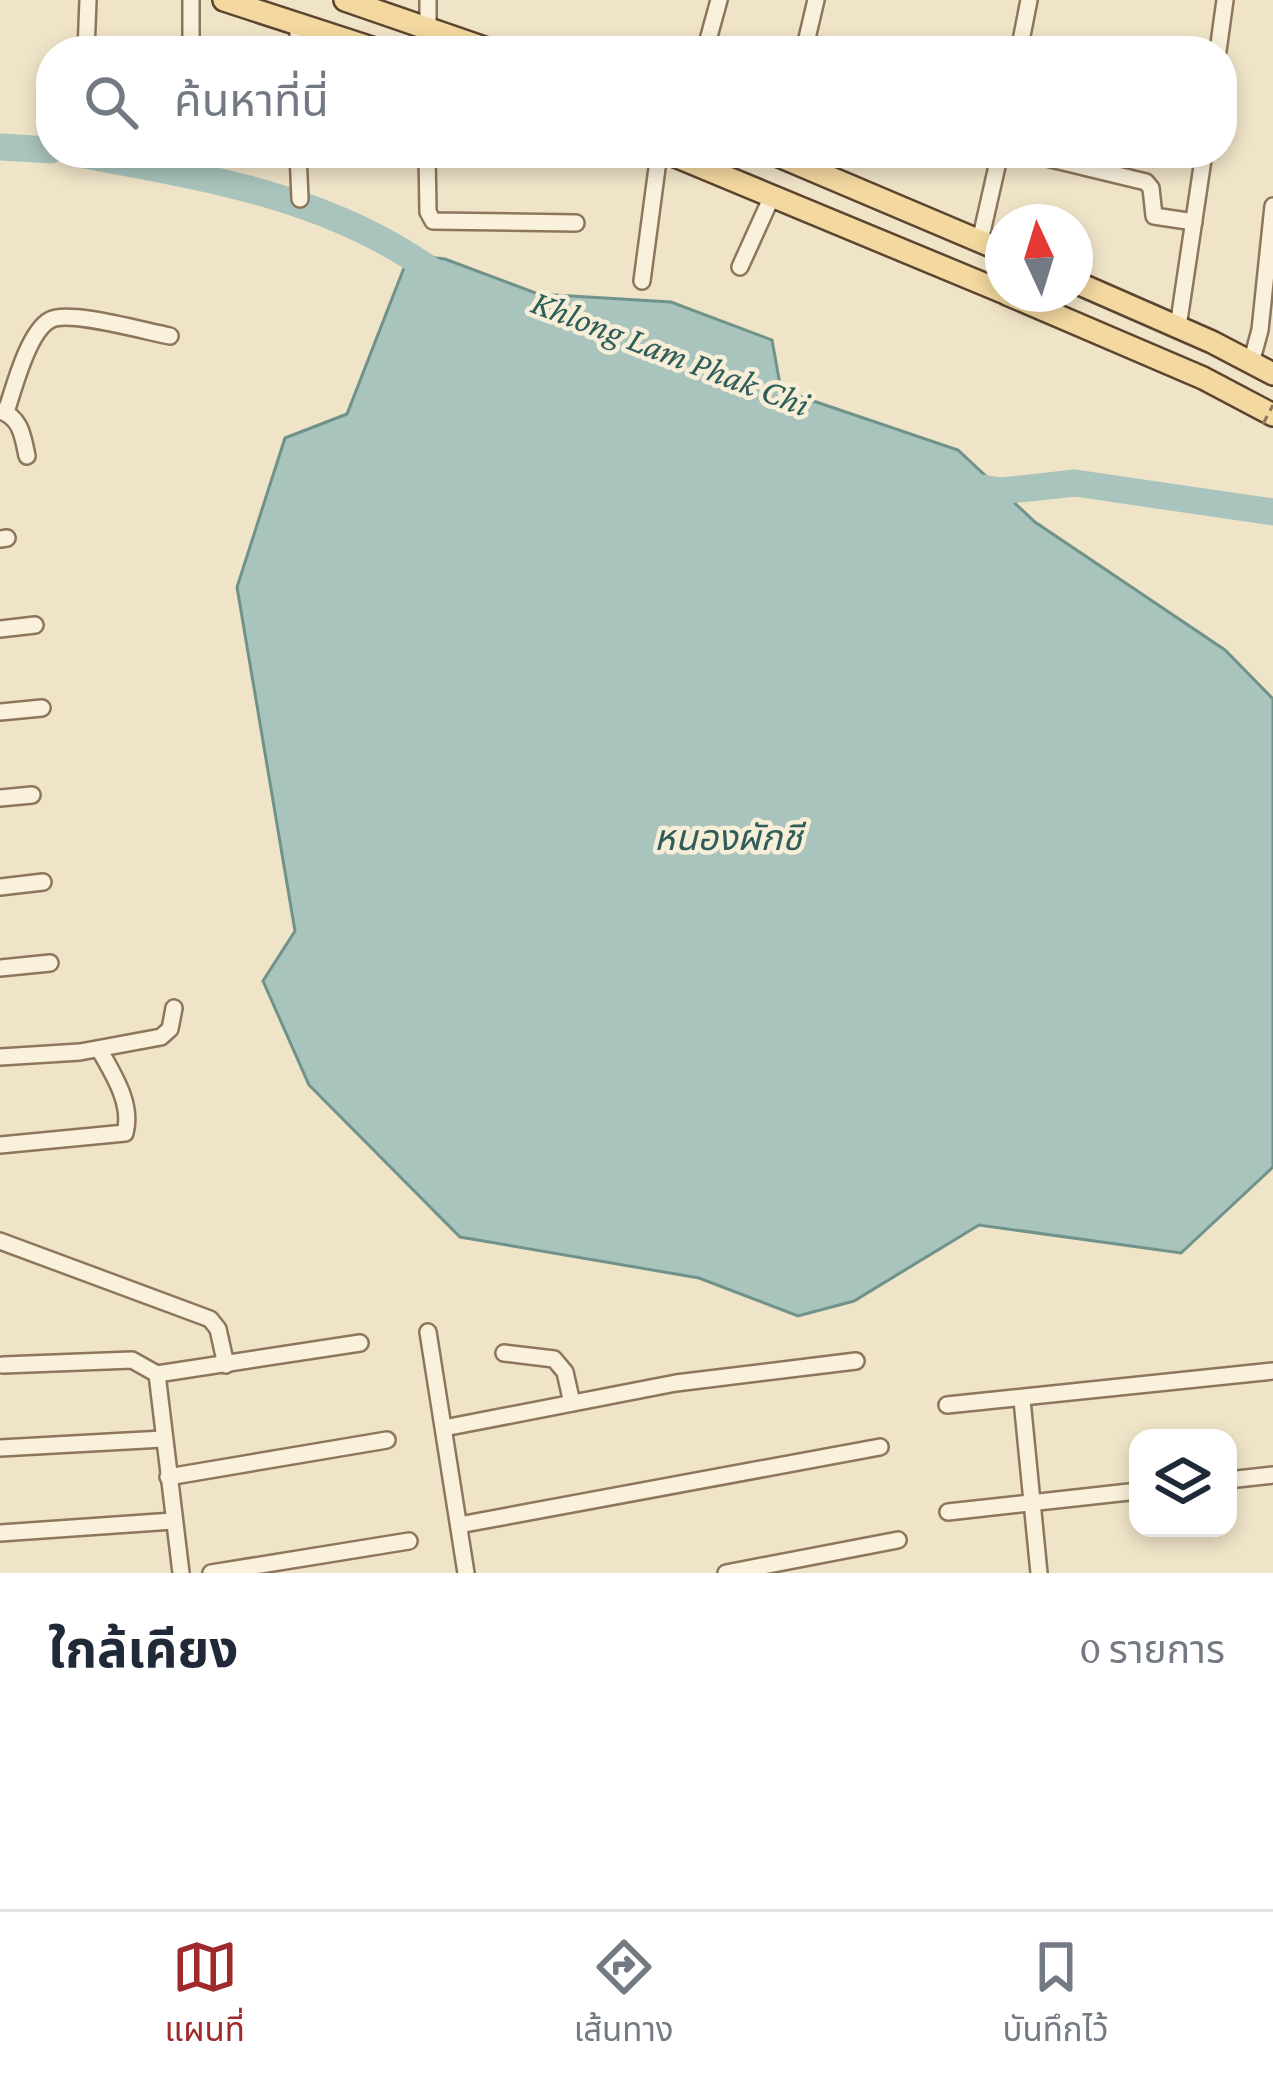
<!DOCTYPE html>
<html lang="th">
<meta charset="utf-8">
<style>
body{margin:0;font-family:"Crimson Pro","Noto Sans Thai",serif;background:#f6f6f7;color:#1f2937}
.controls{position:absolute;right:36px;bottom:36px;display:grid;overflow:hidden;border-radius:24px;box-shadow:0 6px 18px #0003}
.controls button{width:108px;height:108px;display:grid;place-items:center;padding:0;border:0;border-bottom:3px solid #e0e1e3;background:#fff;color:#1f2937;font:60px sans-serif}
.compass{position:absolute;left:985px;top:204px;width:108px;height:108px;border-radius:50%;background:#fff;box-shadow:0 6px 18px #0003;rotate:356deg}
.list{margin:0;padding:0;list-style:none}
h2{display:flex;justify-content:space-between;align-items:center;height:156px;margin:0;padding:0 48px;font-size:51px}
h2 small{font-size:39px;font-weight:400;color:#747a83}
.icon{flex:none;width:66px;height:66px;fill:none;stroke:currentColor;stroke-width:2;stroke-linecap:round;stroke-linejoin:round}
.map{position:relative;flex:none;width:1273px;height:1573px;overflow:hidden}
.search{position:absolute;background:#fff;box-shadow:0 6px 18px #0003;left:36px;right:36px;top:36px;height:132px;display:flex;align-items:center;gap:30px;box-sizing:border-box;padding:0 42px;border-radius:48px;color:#747a83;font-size:45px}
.sheet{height:336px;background:#fff}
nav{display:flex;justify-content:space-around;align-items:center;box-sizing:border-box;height:168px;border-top:3px solid #e0e1e3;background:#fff;font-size:33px;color:#747a83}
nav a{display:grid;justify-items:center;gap:6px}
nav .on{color:#9e2a2b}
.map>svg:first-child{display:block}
.water{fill:#a9c4bc;stroke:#6f938a;stroke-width:3}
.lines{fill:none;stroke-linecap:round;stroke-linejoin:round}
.river{stroke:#a9c4bc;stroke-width:27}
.minor-casing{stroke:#8d765c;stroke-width:20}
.major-casing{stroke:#5b4430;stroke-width:26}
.minor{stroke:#faf1dc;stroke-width:15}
.major{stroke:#f3d9a0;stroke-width:21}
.path-bridge{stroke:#8d765c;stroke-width:3;stroke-dasharray:9 6;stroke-linecap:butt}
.labels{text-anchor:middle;stroke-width:9;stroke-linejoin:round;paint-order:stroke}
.water-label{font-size:36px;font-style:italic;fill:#2f5d5a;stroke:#f7eed8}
</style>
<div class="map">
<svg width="1273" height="1573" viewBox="0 0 1273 1573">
<rect width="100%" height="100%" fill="#f0e4c8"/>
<path class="water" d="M409,255L445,259L538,294L671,302L772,340L781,390L958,450L1035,522L1225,650L1273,699V1167L1181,1253L979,1225L854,1301L798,1316L699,1278L460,1237L309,1085L263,981L295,931L237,587L285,438L347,414Z"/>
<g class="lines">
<g class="river">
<path d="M0,147L51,150"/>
<path d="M74,153C201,177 329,195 436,274"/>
<path d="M968,486L1002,491L1075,483L1273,512"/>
</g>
<defs>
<g id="minor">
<path d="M191,0V51"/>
<path d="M428,0V27"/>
<path d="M86,51L88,0"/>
<path d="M298,51V24"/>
<path d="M705,51L719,0"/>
<path d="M804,51L816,0"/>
<path d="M1019,51L1029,0"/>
<path d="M1218,51L1225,0"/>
<path d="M298,153L300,199"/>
<path d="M427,153L428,212L433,221L576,223"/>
<path d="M1026,153L1146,182L1151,188L1154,216L1194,222"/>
<path d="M980,241L1000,153"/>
<path d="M740,267L773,194"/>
<path d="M642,281L659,153"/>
<path d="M1178,327L1204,153"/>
<path d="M1251,363L1260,330L1273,206"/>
<path d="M0,411C21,417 23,437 27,456"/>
<path d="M6,412C14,388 28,332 50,320C68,309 147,332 170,336"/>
<path d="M0,539L7,538"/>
<path d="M0,629L35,625"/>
<path d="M0,712L42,708"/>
<path d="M0,798L32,795"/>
<path d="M0,887L43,882"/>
<path d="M0,968L50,963"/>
<path d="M0,1057L80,1052L161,1037L170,1029L174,1008"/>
<path d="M0,1145L125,1133C133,1104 113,1074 99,1049"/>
<path d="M0,1241L210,1319L218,1329L226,1365"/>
<path d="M428,1332L466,1573"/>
<path d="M504,1353L554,1359L565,1372L572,1403"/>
<path d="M3,1365L132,1360L157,1374L360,1343"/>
<path d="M157,1374L181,1573"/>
<path d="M1022,1400L1039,1573"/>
<path d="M947,1405L1273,1371"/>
<path d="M444,1428L676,1383L856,1361"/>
<path d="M0,1448L163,1439"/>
<path d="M168,1477L387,1440"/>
<path d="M1228,1480L1273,1475"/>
<path d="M948,1512L1138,1491"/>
<path d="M459,1525L880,1447"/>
<path d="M0,1533L173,1521"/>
<path d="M211,1573L409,1541"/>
<path d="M726,1573L898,1540"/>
</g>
<g id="major">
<path d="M224,0L381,51"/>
<path d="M345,0L493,51"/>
<path d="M668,153L1003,292"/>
<path d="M772,153L1003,251"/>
<path d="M1075,282L1212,342L1273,374"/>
<path d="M1007,294L1203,378L1273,415"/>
</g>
</defs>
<use href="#minor" class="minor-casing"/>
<use href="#major" class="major-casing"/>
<use href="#minor" class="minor"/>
<use href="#major" class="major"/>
<path class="path-bridge" d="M1263,424L1273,405"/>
</g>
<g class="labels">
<g class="water-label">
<text transform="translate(671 352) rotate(21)" y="13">Khlong Lam Phak Chi</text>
<text x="728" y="850">หนองผักชี</text>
</g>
</g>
</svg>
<div class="controls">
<button><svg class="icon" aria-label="layers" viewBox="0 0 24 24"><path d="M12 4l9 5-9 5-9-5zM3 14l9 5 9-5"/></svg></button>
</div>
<svg class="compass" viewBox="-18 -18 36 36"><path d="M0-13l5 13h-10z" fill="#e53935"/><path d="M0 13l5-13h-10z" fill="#747a83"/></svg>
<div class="search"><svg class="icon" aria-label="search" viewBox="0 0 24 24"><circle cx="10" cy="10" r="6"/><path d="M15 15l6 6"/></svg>ค้นหาที่นี่</div>
</div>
<section class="sheet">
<h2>ใกล้เคียง<small>0 รายการ</small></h2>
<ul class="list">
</ul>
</section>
<nav>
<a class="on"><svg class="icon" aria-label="map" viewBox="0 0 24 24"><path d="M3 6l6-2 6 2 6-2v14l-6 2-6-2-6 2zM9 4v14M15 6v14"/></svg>แผนที่</a>
<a><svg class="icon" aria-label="directions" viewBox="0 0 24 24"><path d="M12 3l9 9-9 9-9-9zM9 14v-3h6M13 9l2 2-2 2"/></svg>เส้นทาง</a>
<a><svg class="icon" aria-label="saved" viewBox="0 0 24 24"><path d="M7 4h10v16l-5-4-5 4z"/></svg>บันทึกไว้</a>
</nav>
